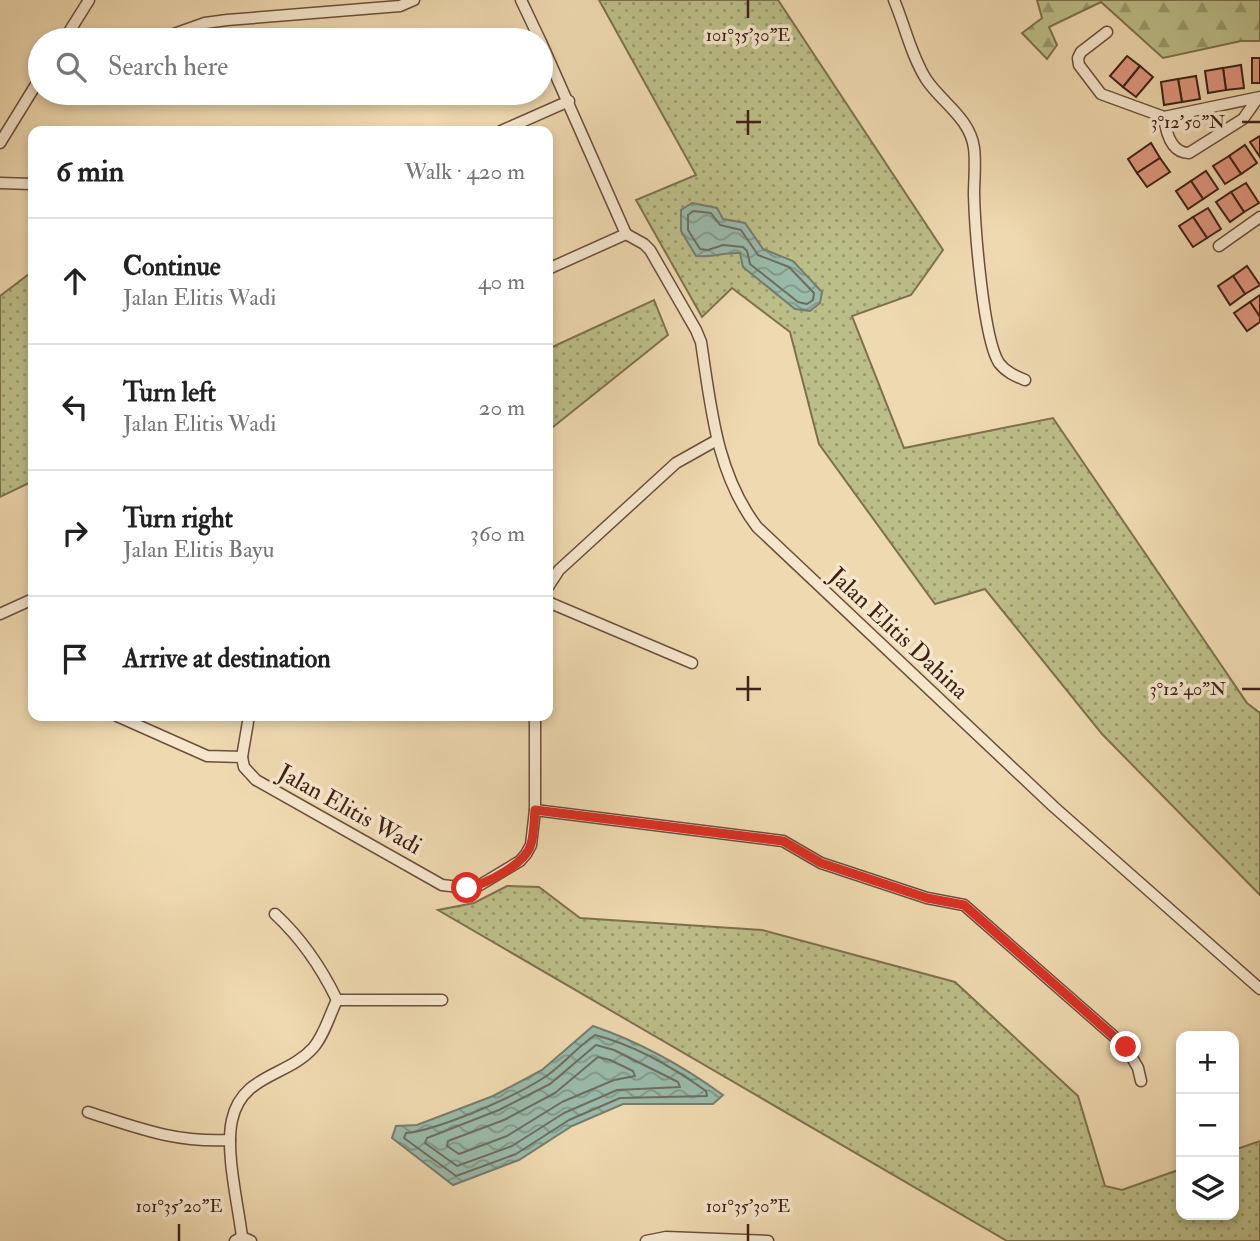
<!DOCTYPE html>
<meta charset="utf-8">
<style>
body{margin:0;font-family:"IM FELL Double Pica",serif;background:#f6f6f6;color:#222}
.controls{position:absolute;right:21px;bottom:21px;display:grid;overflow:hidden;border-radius:14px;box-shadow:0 4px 10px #0003}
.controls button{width:63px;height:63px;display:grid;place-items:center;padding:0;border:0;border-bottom:2px solid #e0e0e0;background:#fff;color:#222;font:35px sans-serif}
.stop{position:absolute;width:21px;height:21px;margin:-16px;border:5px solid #d93025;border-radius:50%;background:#fff}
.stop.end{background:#d93025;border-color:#fff;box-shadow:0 2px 7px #0008}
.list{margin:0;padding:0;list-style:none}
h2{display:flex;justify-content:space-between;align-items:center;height:91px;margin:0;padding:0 28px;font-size:30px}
h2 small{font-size:23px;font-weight:400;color:#767676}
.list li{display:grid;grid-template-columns:46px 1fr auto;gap:21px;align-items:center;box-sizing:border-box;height:126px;padding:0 28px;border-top:2px solid #e0e0e0}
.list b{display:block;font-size:26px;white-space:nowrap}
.list p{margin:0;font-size:23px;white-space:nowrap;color:#767676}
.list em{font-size:23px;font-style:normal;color:#767676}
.icon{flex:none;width:38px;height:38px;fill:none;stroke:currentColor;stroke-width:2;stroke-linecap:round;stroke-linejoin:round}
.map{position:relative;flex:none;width:1260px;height:1241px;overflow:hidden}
.search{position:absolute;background:#fff;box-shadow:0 4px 10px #0003;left:28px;top:28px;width:525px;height:77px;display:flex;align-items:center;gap:18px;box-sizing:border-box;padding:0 24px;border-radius:38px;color:#767676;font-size:26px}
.panel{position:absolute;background:#fff;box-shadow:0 4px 10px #0003;left:28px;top:126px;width:525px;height:595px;border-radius:14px}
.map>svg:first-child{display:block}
.grass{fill:url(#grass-dots);stroke:#7e704f;stroke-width:2}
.forest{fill:url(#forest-firs);stroke:#7e704f;stroke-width:2}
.water{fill:url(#water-waves);stroke:#767d6e;stroke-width:2}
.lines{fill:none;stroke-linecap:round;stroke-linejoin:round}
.shore{stroke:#6c6e60;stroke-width:2}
.building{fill:#e0977f;stroke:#3f2115;stroke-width:2}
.minor-casing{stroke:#6b4f3c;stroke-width:13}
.minor{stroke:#f5e6cc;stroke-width:10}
.route{stroke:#d93025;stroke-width:9}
.ticks{fill:none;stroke:#3f2115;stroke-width:2.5}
.labels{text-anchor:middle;stroke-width:7;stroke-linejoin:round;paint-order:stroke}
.street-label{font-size:24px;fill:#3f2115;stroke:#f5e6cc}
.ticks-label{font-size:18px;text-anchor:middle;fill:#3f2115;stroke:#f5e6cc;stroke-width:7;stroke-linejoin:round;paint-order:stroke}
</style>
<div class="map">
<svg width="1260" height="1241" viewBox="0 0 1260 1241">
<defs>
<pattern id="grass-dots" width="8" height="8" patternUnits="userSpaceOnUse" patternTransform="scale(1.75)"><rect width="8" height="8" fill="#bcbe89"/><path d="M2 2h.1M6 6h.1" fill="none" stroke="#9a9a6f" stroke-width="1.8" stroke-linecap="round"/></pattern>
<pattern id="forest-firs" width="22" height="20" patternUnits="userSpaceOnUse" patternTransform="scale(1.75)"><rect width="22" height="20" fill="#bcbe89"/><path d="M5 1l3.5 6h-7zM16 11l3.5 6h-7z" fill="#9a9a6f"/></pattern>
<pattern id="water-waves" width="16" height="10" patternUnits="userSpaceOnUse" patternTransform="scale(1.75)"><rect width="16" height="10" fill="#9abaaa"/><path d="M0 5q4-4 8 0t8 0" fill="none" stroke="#7f9789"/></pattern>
</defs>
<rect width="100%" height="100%" fill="#efd9b0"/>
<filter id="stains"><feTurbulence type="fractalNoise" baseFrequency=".00286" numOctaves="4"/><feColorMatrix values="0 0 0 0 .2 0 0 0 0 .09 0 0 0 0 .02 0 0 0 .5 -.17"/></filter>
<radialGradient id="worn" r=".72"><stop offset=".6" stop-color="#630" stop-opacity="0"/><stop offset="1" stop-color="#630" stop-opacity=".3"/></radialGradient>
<g class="grass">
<path d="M599,0H778L943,250L911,295L852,316L904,448L1053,418L1247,703L1260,713V895L1102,734L985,589L935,604L819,444L790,332L732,288L702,317L636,200L696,175Z"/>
<path d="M33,271V481L0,497V296Z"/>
<path d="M654,300L668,335L548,431V349Z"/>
<path d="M507,886L539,887L580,918L762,930L955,982L1078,1096L1105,1186L1122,1190L1181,1169V1215H1234V1150L1260,1141V1241H1007L438,910L474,903Z"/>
</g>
<path class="forest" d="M1037,0H1260V41H1241L1163,58L1101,2L1049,27L1057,45L1047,59L1022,33L1042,18Z"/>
<g class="water">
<path d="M692,203L717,208L723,219L745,223L763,249L793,261L822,292L820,303L810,311L795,309L743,267L740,253C724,252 711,258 696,256L681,231V210Z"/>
<path d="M593,1026C640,1042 683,1066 723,1095L713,1104H623L572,1126L519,1160L453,1185L392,1138L396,1126L417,1125L493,1096L542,1070Z"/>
</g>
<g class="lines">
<g class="shore">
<path d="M693,211L711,213L720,225L741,230L758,255L789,267L814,293L813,300L807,304L798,302L750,264L747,251L743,247L723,245L708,250L700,249L688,230V215Z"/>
<path d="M595,1035C634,1045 674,1068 706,1091L707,1096L620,1098L569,1120L516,1154L456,1176L404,1138L406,1133C439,1130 516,1096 545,1077C563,1065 577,1047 595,1035Z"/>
<path d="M596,1045L614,1050L678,1082L680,1087L617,1090L564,1113L512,1146L457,1166L425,1143L427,1138L499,1110L550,1084Z"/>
<path d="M598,1057L610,1060L633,1071L635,1076L614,1080L562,1102L507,1136L459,1154L447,1146L448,1141L504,1120L555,1093Z"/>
</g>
</g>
<g class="building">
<path d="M1127,56L1140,66L1123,87L1110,76Z"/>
<rect x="1252" y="58" width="8" height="25"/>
<path d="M1241,65L1244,88L1226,90L1223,68Z"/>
<path d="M1140,66L1153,77L1136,97L1123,87Z"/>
<path d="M1223,68L1226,90L1208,93L1205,71Z"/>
<path d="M1196,76L1200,99L1182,102L1178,79Z"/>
<path d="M1178,79L1182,102L1164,105L1161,82Z"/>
<path d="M1260,136V157L1250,142Z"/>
<path d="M1151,143L1160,158L1137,173L1128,159Z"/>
<path d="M1245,145L1257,163L1241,174L1229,156Z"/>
<path d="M1229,156L1241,174L1225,184L1213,166Z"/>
<path d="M1160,158L1170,172L1147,187L1137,173Z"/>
<path d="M1206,171L1218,189L1203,199L1191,181Z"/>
<path d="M1191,181L1203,199L1188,209L1176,191Z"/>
<path d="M1246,183L1259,203L1244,212L1231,192Z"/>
<path d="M1231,192L1244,212L1230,222L1216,202Z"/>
<path d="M1208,208L1221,229L1207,238L1193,217Z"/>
<path d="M1193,217L1207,238L1193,247L1179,226Z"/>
<path d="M1247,266L1260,285L1245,294L1233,276Z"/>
<path d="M1233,276L1245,294L1230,305L1218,286Z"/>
<path d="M1260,295V317L1250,302Z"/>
<path d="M1250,302L1260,317V322L1247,331L1234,313Z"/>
</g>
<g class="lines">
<defs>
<g id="minor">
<path d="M521,0L540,40"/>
<path d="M894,0C905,26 911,55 926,79C941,102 970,118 974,148C976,163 974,180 974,195C975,228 983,338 999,363C1006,372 1015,376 1025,380"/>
<path d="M1107,32L1081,52L1078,58L1079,65L1101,94L1164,117L1260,97"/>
<path d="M174,34L205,23L227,20L400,6L414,0"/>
<path d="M64,40L89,0"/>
<path d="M541,42L626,234"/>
<path d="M1164,117C1166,133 1171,153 1189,153L1243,119L1258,98"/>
<path d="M501,131L569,101"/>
<path d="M0,143L40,78"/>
<path d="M0,183L33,184"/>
<path d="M626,234L644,244L650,250L696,330L701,342C711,407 716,473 757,527L1054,807L1260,989"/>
<path d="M1219,246L1260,217"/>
<path d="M548,269L626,234"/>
<path d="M548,587L559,570L676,463L717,440"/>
<path d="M548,602L692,663"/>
<path d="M0,614L33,599"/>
<path d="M117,716L207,756L242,757L244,767L256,780L442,885L467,888L480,885L520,861L526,854L531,845L535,810V716"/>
<path d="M242,757L249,716"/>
<path d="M535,810L783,841L821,863L927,898L964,905L1126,1047L1138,1068L1141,1081"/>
<path d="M275,914C301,938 321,967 337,1000"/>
<path d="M337,1000H442"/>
<path d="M88,1112C138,1128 176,1143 230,1140"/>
<path d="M242,1237C238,1204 225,1151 232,1120C242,1074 287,1077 313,1048C324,1036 330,1014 337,1000"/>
<path d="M235,1241L242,1237L251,1241"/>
<path d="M646,1241L666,1237L768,1241"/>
</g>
</defs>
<use href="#minor" class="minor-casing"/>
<use href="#minor" class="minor"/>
</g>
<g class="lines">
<path class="route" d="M467,888C486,884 526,864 531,844C534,834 534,821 535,810L783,841L821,863L927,898L964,905L1126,1047"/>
</g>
<path class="ticks" d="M748,0V18M748,110V135M736,122H761M1242,122H1260M748,676V701M736,689H761M1242,689H1260M179,1224V1241M748,1224V1241"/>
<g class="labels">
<g class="street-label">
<text transform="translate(899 633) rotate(43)" y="8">Jalan Elitis Dahina</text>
<text transform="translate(350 809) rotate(29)" y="8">Jalan Elitis Wadi</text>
</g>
</g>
<g class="ticks-label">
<text x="748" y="41">101°35'30"E</text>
<text x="1188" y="128">3°12'50"N</text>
<text x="1188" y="695">3°12'40"N</text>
<text x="179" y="1212">101°35'20"E</text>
<text x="748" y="1212">101°35'30"E</text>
</g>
<rect width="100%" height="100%" filter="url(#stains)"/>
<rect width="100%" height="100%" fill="url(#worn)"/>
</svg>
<div class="controls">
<button>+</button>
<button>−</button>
<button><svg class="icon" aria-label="layers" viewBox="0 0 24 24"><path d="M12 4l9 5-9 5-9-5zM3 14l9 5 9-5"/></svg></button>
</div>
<div class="stop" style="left:467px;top:888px"></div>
<div class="stop end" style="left:1126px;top:1047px"></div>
<div class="search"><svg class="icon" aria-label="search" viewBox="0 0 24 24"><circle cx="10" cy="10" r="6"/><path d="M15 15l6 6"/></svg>Search here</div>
<section class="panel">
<h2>6 min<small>Walk · 420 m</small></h2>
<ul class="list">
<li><svg class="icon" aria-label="ahead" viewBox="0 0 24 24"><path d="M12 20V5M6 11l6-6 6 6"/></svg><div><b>Continue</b><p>Jalan Elitis Wadi</p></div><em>40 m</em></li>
<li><svg class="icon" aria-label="left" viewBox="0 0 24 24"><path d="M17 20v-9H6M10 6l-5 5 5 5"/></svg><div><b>Turn left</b><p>Jalan Elitis Wadi</p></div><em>20 m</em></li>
<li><svg class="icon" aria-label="right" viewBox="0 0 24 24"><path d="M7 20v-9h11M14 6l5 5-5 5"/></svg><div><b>Turn right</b><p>Jalan Elitis Bayu</p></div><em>360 m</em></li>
<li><svg class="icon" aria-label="arrive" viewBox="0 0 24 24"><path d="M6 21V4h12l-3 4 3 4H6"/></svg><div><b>Arrive at destination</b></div></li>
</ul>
</section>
</div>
